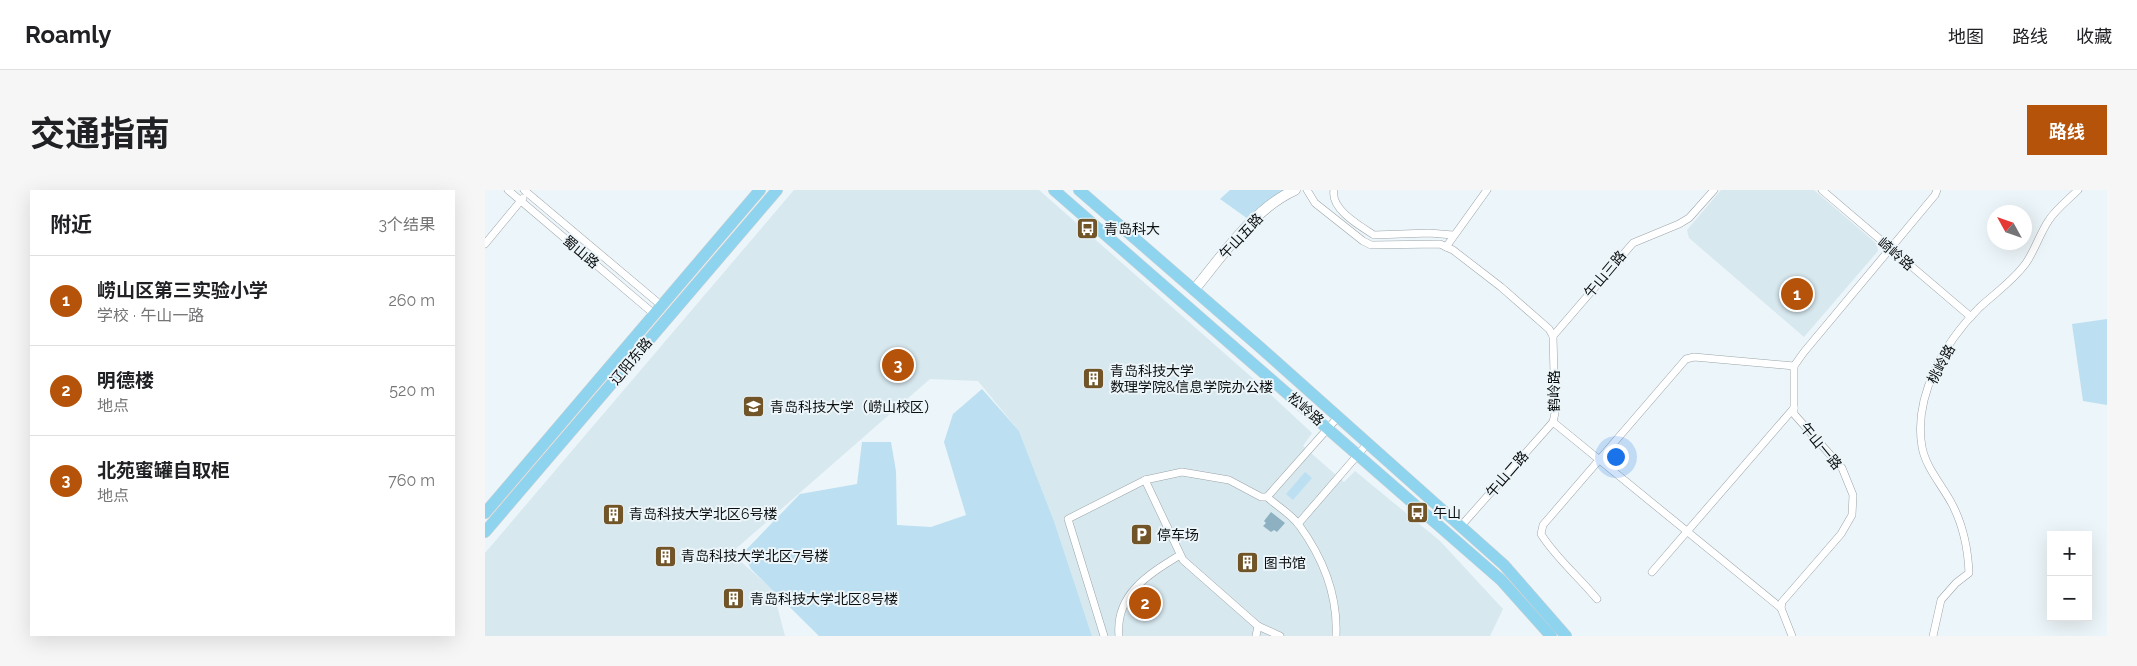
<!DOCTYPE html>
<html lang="zh">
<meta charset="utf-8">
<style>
body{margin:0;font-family:Raleway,"Noto Sans SC",sans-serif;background:#f6f6f6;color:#202124}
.controls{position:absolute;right:15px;bottom:15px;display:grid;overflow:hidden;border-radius:0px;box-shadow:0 5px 20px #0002}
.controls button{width:45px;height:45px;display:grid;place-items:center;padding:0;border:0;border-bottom:1px solid #e0e0e0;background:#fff;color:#202124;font:25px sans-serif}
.compass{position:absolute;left:1502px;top:15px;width:45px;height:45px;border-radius:50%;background:#fff;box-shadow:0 5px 20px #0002;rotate:310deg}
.you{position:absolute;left:1130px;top:266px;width:18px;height:18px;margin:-12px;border:4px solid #fff;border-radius:50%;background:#1a73e8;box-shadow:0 0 0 8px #1a73e833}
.badge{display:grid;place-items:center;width:32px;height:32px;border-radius:50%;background:#b45309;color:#fff;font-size:16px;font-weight:700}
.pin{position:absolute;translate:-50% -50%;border:2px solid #fff;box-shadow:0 1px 5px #0006}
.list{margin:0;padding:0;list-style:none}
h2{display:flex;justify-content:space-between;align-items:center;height:65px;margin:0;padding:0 20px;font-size:21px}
h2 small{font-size:16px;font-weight:400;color:#757577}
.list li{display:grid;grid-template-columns:32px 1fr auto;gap:15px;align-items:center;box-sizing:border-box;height:90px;padding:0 20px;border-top:1px solid #e0e0e0}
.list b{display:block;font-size:19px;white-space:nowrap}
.list p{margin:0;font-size:16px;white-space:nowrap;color:#757577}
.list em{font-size:16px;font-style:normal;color:#757577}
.map{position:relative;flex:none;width:1622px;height:446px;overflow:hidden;border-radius:0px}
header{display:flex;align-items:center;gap:30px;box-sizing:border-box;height:70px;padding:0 25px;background:#fff;border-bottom:1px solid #e0e0e0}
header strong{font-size:24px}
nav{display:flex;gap:28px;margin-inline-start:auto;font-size:18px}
.intro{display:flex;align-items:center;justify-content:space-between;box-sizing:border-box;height:120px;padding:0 30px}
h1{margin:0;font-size:35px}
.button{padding:12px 22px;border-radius:0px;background:#b45309;color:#fff;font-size:18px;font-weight:700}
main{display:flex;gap:30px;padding:0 30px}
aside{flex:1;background:#fff;border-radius:0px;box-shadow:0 5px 20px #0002}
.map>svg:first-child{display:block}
.built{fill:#d7e8ef}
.green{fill:#bce0f1}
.water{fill:#8db1c1}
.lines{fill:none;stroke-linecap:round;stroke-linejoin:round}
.street-casing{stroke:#9ca4a8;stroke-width:8}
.secondary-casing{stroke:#9ca4a8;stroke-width:11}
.primary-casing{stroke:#cecfcf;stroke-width:12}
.street{stroke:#fff;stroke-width:7}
.secondary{stroke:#fff;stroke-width:10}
.primary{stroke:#8fd4ef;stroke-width:11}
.labels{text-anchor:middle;stroke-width:4;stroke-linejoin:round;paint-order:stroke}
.poi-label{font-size:14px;fill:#0c0f10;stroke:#ecf5f9;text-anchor:start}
.street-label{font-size:14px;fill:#0c0f10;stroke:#ecf5f9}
</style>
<header>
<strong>Roamly</strong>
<nav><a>地图</a><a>路线</a><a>收藏</a></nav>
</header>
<div class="intro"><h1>交通指南</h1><a class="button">路线</a></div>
<main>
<aside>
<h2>附近<small>3个结果</small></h2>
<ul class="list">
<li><span class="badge">1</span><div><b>崂山区第三实验小学</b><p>学校 · 午山一路</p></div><em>260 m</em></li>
<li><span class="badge">2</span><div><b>明德楼</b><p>地点</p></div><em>520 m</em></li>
<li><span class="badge">3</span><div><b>北苑蜜罐自取柜</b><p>地点</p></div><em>760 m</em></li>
</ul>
</aside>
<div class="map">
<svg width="1622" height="446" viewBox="0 0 1622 446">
<rect width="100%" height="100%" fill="#ecf5f9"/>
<g class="built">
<path d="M309,0H554L772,192L827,243L818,256L859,292L870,281L955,351L1018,419L1005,446H607L569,331L534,241L493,191L445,189L246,363L288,400L300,446H0V363Z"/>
<path d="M1236,0H1329L1392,54L1393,61L1319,147L1204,48L1202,40Z"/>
</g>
<g class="green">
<path d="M745,0H803L763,29L735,9Z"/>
<path d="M1622,129V215L1598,211L1587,134Z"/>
<path d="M497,199L534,241L569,331L607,446H334L266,379L258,363L315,304L372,294L377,252H406L411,281L412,335L446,337L481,325L459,252L468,224Z"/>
<path d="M820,282L827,288L808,310L801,304Z"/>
</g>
<path class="water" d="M786,322L800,333L792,342L789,340L786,342L778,336L781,333L779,331Z"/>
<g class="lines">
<defs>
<g id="street">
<path d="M23,0L169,124"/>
<path d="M39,0L177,116"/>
<path d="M822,0L830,13L878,51L886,55L955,54L968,60L1016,97L1064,139L1068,146L1070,223L1068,232L1296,418L1307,446"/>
<path d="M849,0C845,19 875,36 889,45L944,43L968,45"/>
<path d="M1337,0L1486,127"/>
<path d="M0,54L38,8"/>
<path d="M961,57L1002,0"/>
<path d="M1068,146L1148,53L1194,34L1204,28L1229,0"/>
<path d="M660,290L698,370L773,436L795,446"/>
<path d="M782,307L853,227"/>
<path d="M813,334L883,253"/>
<path d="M976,336L1068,232"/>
<path d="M1167,382L1309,218"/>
<path d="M1112,409C1094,387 1070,367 1056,344L1058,335L1201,169L1209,167L1309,176"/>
<path d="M1296,418L1297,412L1356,344L1367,325L1368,305L1357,278L1309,224V176L1319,162L1450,5L1452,0"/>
<path d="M619,446L583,329L660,290L697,282L744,290L776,307H782C792,316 806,324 814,335C838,368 853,405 851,446"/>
<path d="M634,446C630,404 664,384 695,365"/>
<path d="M771,446L773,436"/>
<path d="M1448,446L1456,410L1471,393L1484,383C1483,359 1478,335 1467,314C1457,295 1441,278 1437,257C1428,206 1460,152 1494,118C1510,103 1528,91 1541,73C1550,60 1555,43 1564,30C1571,19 1584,9 1593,0"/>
</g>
<path id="secondary" d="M709,100C738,65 768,19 810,0"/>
<g id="primary">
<path d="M569,0L1016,390L1066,446"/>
<path d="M594,0L777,159L1019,375L1081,446"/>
<path d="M0,323L275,0"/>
<path d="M0,342L292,0"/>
</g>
</defs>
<use href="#street" class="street-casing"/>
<use href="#secondary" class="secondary-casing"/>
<use href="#primary" class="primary-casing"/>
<use href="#street" class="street"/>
<use href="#secondary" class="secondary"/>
<use href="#primary" class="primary"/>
</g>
<defs>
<symbol id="bus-square" viewBox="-11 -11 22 22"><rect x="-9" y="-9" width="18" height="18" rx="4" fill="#715528" stroke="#ecf5f9"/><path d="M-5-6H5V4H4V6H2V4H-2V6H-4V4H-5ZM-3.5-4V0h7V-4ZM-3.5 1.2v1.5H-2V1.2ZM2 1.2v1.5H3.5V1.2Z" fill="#fff"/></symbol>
<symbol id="building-square" viewBox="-11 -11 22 22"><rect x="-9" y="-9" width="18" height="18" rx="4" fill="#715528" stroke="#ecf5f9"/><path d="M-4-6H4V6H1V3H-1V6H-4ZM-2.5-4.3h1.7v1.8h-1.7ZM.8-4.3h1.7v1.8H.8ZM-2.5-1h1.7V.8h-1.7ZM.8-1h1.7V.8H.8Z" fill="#fff"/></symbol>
<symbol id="university-square" viewBox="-11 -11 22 22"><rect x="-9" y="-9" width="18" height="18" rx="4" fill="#715528" stroke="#ecf5f9"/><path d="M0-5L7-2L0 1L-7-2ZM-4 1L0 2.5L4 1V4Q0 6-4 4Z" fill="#fff"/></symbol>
<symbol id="parking-square" viewBox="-11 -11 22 22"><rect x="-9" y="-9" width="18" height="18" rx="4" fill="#715528" stroke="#ecf5f9"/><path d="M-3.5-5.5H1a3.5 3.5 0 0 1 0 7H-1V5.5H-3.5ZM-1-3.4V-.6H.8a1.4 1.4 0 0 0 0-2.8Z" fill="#fff"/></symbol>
</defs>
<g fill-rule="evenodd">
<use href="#bus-square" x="590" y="26" width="25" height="25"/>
<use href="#building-square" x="596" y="176" width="25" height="25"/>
<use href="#university-square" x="256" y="204" width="25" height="25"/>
<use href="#bus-square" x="920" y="310" width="25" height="25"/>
<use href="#building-square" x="116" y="312" width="25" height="25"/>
<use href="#parking-square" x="644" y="332" width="25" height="25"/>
<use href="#building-square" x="168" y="354" width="25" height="25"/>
<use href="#building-square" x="750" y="360" width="25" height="25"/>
<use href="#building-square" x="236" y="396" width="25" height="25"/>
</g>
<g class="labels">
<g class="poi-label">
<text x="619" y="44">青岛科大</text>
<text x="625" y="186">青岛科技大学<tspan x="625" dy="16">数理学院&amp;信息学院办公楼</tspan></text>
<text x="285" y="222">青岛科技大学（崂山校区）</text>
<text x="948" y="328">午山</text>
<text x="144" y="329">青岛科技大学北区6号楼</text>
<text x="672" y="350">停车场</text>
<text x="196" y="371">青岛科技大学北区7号楼</text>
<text x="779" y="378">图书馆</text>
<text x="265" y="414">青岛科技大学北区8号楼</text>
</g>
<g class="street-label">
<text transform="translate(756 46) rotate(-47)" y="5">午山五路</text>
<text transform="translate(96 62) rotate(40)" y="5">蜀山路</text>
<text transform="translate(1411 64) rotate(40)" y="5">崎岭路</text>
<text transform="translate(1120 84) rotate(-50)" y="5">午山三路</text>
<text transform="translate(146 171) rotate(-50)" y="5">辽阳东路</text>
<text transform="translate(1456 174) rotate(-62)" y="5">桃岭路</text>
<text transform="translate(1069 201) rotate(-90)" y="5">鹤岭路</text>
<text transform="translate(821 219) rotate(41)" y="5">松岭路</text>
<text transform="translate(1336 256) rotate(50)" y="5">午山一路</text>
<text transform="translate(1022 284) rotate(-49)" y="5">午山二路</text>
</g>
</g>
</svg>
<div class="controls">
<button>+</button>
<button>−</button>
</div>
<svg class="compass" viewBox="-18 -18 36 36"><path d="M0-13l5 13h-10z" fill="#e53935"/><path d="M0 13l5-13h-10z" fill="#757577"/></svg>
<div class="you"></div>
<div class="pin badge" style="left:1312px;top:104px">1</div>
<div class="pin badge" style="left:660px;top:413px">2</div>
<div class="pin badge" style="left:413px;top:175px">3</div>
</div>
</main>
